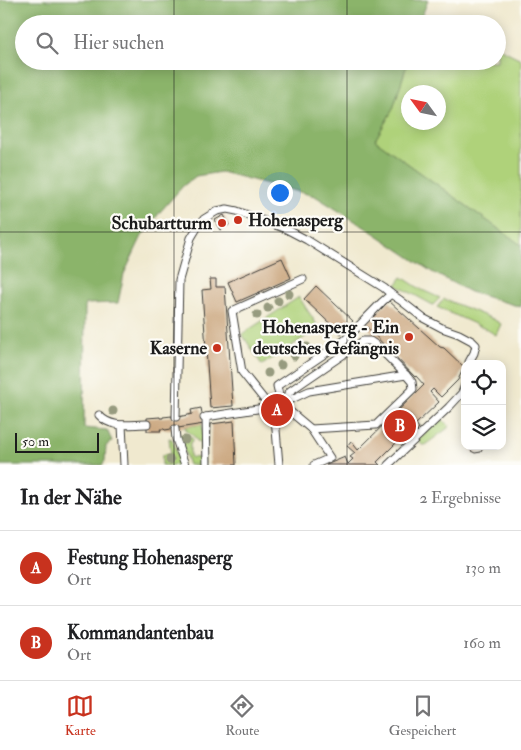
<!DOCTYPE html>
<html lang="de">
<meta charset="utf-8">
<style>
body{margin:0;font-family:"IM FELL Double Pica",serif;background:#f6f6f6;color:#202124}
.controls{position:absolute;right:15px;bottom:15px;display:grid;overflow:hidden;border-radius:10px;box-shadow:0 2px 12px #0003}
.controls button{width:45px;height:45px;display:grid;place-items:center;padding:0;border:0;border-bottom:1px solid #e0e0e0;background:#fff;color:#202124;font:25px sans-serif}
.compass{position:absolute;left:401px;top:85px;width:45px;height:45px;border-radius:50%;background:#fff;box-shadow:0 2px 12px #0003;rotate:303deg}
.scale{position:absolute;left:15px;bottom:12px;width:84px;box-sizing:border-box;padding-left:5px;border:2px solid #1c1c1c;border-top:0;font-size:14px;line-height:18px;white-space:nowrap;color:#1c1c1c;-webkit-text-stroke:4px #fdfcf7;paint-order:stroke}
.you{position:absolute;left:279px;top:192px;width:18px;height:18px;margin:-12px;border:4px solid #fff;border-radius:50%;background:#1a73e8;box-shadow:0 0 0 8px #1a73e833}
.badge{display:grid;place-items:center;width:32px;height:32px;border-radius:50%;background:#c8321e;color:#fff;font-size:16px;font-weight:700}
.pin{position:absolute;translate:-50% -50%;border:2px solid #fff;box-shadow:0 1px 5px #0006}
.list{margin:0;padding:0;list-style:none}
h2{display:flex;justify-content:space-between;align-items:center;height:65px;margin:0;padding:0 20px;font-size:21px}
h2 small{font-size:16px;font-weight:400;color:#757577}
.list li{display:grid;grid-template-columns:32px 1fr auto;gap:15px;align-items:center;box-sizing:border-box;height:75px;padding:0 20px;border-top:1px solid #e0e0e0}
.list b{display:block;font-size:19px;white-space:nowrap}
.list p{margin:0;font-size:16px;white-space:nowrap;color:#757577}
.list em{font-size:16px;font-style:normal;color:#757577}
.icon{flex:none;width:28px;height:28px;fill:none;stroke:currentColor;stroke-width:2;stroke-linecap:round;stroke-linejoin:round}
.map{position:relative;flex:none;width:521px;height:465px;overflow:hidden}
.search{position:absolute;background:#fff;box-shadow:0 2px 12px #0003;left:15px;right:15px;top:15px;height:55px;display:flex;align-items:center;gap:12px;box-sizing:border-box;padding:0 18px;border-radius:28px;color:#757577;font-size:19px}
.sheet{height:215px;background:#fff}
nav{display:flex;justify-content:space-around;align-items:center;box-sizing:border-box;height:70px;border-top:1px solid #e0e0e0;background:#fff;font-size:14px;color:#757577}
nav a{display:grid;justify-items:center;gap:2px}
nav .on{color:#c8321e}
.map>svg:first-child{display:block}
.green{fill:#afd27a;stroke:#66774b;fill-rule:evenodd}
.forest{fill:#8bb46a;stroke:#546843}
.building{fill:#cca982}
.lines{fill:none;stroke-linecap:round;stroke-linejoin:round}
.service-casing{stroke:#3c3b37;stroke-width:9}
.service{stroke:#fff;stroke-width:7}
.tree{fill:#979b7f}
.grid{fill:none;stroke:#1c1c1c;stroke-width:1;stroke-opacity:0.55}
.poi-dot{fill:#c8321e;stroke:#fdfcf7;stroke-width:2}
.labels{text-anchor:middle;stroke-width:4.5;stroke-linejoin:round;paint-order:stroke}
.poi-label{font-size:18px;font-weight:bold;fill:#1c1c1c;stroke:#fdfcf7;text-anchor:end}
</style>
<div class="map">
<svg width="521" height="465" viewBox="0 0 521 465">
<rect width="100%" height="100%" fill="#fdfcf7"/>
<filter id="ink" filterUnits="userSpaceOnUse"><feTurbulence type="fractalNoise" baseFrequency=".02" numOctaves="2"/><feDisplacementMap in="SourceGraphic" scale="10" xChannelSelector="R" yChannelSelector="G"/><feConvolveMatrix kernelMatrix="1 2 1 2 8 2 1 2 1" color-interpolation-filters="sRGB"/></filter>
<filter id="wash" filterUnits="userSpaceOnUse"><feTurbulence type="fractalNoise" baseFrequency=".0096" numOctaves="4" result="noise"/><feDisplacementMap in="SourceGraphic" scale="20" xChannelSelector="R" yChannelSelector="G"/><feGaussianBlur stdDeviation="1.12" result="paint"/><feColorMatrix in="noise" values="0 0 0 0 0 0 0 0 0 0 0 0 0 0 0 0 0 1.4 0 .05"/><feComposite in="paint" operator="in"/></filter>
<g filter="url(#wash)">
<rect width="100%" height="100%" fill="#f0e9cf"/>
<g class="green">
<path d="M497,47L521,59V245L375,140L393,109L408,61H497ZM408,92H438V122H408Z"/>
<path d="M402,277L422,290L440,298L433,305L396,285Z"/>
<path d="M299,297L319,328L262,365L242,334Z"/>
<path d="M444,299L493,319L501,324L496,335L486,329L437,307Z"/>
<path d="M441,418L449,426L448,428L425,445H422L417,440Z"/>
<path d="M202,424L204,441V465H189L179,435L185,434L192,438L193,441L190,442V457L200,458V442L197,441C195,434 187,434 185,427Z"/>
<path d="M169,438L172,439L181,465H162V455L171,454Z"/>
</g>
<path class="forest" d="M0,0H428L419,24H24V61H408L393,109L375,140L521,245V307L470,292L432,272L374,233L315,196L221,172L196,176L183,186L160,212L142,236L124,274L118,303L85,304L84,428L107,430L112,441L106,446L105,461L102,465H0Z"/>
<g id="blocks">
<g class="building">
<path d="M224,215L229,225L221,230L215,220Z"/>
<path d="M282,258L291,278L237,302L228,282Z"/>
<path d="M210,279H216V287H225L233,406L210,408L202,290L211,289Z"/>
<path d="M316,286L353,321L341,334L304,299Z"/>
<path d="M389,301L440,347L444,348L464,367L458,380L441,397L433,389L430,392L439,402L416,424L419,428L406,442L401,438L377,462L380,465H326L345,457L348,464L353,459L350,457L355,453L347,446L351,441L358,450L424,385L416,376L415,377L365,325Z"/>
<path d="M201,408L204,424L165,430L164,429H160L161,431H147V418L160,417V418H163V417L172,416V418L188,415L192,414L191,410Z"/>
<path d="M234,421L236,465H210L211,424Z"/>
<path d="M469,446H483V448L481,452L475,453L471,451Z"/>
</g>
</g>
</g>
<g filter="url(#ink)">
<use href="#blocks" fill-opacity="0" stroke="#3c3b37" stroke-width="1"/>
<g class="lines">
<defs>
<g id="service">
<path d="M281,404L290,391L303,382L363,341H370L376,345L406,375L412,382L413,389L376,425L311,429"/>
<path d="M99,415C111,429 130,424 147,424"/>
<path d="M176,417L179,280L191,238L197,228L204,219L217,211L227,209L237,211L286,229L307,240L384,288L391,294L400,300L423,318L442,328L459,334L472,341L476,345L474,353L469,362L470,364"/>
<path d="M206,417L270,407L281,404L309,391L406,375"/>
<path d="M204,418L206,417L207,465"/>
<path d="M122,425L124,465"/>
<path d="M175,429L176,439L185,465"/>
<path d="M279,465L275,418L270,407L242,372L232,311L303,279"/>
<path d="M314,465L330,458L311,429L281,404L277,386L345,340L382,302L391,294"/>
<path d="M388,465L449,407L462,393L465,385"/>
</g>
</defs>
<use href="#service" class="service-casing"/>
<use href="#service" class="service"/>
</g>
<g class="tree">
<circle cx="289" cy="294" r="4.5"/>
<circle cx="278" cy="301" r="4.5"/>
<circle cx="268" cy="308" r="4.5"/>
<circle cx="257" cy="315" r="4.5"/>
<circle cx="307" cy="347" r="4.5"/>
<circle cx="294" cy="356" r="4.5"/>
<circle cx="281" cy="365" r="4.5"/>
<circle cx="268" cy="373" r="4.5"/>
<circle cx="113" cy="411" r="4.5"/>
<circle cx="185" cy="440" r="4.5"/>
<circle cx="170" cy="460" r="4.5"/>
</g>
</g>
<path class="grid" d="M174,0V24M347,0V24M174,61V465M347,61V465M0,232H521"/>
<g class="poi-dot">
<circle cx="238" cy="220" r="5"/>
<circle cx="222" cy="223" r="5"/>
<circle cx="409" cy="337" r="5"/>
<circle cx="217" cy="348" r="5"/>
</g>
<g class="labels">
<g class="poi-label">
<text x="248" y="226" text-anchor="start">Hohenasperg</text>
<text x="212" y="229">Schubartturm</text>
<text x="399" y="333">Hohenasperg - Ein<tspan x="399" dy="21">deutsches Gefängnis</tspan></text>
<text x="207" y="354">Kaserne</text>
</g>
</g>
</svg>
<div class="controls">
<button><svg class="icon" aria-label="locate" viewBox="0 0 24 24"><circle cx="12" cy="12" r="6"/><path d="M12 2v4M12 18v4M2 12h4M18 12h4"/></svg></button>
<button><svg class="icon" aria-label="layers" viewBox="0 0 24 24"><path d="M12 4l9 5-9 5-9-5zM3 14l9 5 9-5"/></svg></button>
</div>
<svg class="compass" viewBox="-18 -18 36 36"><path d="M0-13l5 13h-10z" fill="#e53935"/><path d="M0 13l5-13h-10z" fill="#757577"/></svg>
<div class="scale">50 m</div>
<div class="you"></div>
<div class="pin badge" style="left:277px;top:410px">A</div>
<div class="pin badge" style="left:400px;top:426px">B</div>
<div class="search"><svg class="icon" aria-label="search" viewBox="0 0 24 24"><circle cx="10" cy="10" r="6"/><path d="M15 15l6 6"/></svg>Hier suchen</div>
</div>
<section class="sheet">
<h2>In der Nähe<small>2 Ergebnisse</small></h2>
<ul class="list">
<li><span class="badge">A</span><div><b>Festung Hohenasperg</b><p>Ort</p></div><em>130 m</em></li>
<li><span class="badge">B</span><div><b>Kommandantenbau</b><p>Ort</p></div><em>160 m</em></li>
</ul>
</section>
<nav>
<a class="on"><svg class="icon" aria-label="map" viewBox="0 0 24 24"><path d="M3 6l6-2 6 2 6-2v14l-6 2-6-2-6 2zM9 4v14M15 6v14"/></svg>Karte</a>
<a><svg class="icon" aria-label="directions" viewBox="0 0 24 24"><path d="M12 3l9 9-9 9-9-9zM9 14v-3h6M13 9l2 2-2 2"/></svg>Route</a>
<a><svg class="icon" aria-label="saved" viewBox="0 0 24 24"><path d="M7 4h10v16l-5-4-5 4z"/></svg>Gespeichert</a>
</nav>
